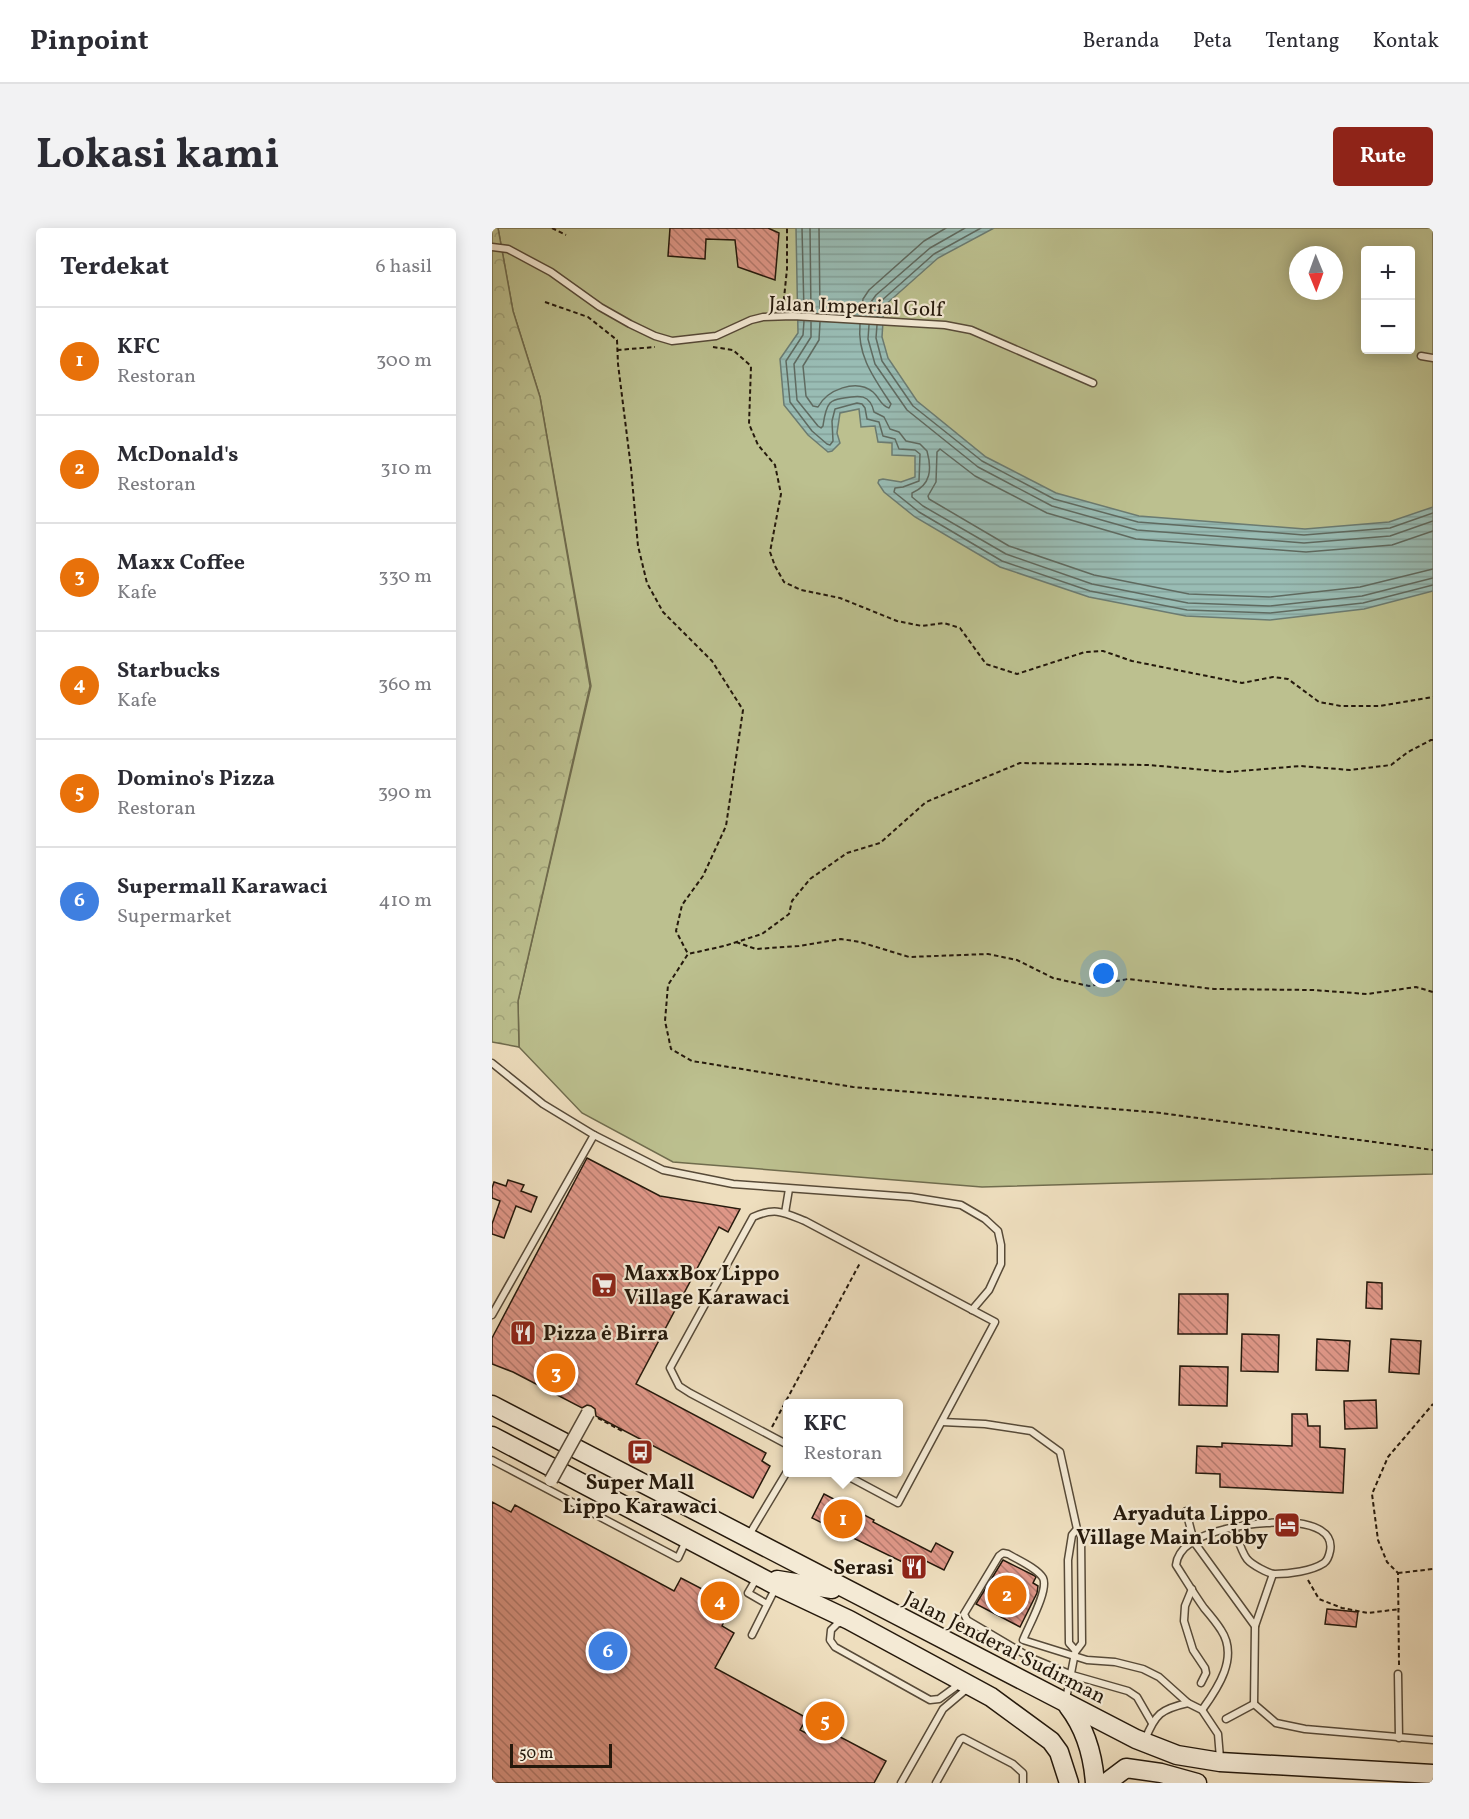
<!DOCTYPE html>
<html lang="id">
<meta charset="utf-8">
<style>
body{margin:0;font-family:Vollkorn,serif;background:#f2f2f3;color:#2b2b33}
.controls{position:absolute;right:18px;top:18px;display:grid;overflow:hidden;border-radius:6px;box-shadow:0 3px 15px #0003}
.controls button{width:54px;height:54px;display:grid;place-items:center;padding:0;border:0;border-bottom:2px solid #e1e1e2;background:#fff;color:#2b2b33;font:30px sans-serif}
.compass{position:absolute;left:797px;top:18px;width:54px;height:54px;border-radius:50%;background:#fff;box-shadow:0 3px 15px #0003;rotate:179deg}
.scale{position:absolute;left:18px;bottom:15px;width:102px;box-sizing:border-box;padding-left:6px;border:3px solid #25190c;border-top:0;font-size:16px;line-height:21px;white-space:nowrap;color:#25190c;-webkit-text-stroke:4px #f4ead5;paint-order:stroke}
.you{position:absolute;left:612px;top:746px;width:21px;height:21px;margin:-15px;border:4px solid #fff;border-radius:50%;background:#1a73e8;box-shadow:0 0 0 9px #1a73e833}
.badge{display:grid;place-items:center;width:39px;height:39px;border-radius:50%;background:#8f2418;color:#fff;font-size:20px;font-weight:700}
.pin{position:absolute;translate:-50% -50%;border:3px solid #fff;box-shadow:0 2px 6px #0006}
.popup{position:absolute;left:291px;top:1171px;width:120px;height:78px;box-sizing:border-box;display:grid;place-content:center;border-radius:6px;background:#fff;filter:drop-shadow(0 2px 4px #0005);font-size:20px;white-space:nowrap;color:#7c7c81}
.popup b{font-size:22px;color:#2b2b33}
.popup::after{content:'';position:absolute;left:50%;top:100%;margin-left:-12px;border:12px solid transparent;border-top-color:#fff}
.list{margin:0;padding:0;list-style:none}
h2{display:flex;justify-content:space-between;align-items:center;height:78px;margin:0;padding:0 24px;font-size:26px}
h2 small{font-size:20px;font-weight:400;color:#7c7c81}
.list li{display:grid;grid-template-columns:39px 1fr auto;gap:18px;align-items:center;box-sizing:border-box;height:108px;padding:0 24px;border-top:2px solid #e1e1e2}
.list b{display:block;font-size:22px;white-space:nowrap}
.list p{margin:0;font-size:20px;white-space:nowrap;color:#7c7c81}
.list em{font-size:20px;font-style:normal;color:#7c7c81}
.map{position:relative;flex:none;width:941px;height:1555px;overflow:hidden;border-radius:6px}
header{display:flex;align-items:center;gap:36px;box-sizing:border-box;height:84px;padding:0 30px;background:#fff;border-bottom:2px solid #e1e1e2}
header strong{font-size:28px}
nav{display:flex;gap:33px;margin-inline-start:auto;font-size:21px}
.intro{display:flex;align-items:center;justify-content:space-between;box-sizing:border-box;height:144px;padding:0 36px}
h1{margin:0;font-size:42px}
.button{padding:15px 27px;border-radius:6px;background:#8f2418;color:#fff;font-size:21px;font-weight:700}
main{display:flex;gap:36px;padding:0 36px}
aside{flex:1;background:#fff;border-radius:6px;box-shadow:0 3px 15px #0003}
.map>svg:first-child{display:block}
.grass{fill:#bcc08f;stroke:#706c4e;stroke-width:1.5;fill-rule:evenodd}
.forest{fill:url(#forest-crowns);stroke:#706c4e;stroke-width:1.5}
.water{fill:url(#water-rules);stroke:#6b7b71;stroke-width:1.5}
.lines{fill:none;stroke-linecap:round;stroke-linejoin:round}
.shore{stroke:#5f6a60;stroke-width:1.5}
.building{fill:url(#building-back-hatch);stroke:#25190c;stroke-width:1.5}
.lane-casing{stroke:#574a38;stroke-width:9}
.secondary-casing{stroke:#25190c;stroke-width:21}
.path{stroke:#25190c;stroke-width:2;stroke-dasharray:4.5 3;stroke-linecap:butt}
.lane{stroke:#f4ead5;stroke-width:6}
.secondary{stroke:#f4ead5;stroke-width:18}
.street-bridge-casing{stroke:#574a38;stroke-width:15;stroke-linecap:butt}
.street-bridge{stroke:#f4ead5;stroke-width:12}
.labels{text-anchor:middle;stroke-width:4.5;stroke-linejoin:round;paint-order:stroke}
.street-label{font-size:21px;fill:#25190c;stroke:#f4ead5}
.poi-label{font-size:21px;font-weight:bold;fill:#25190c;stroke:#f4ead5;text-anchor:start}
</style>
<header>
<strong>Pinpoint</strong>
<nav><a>Beranda</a><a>Peta</a><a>Tentang</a><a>Kontak</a></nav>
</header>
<div class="intro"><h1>Lokasi kami</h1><a class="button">Rute</a></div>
<main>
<aside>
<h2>Terdekat<small>6 hasil</small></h2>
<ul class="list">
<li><span class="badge" style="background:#e8710a">1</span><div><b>KFC</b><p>Restoran</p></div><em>300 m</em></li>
<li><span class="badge" style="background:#e8710a">2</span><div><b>McDonald's</b><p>Restoran</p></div><em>310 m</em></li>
<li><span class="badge" style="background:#e8710a">3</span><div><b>Maxx Coffee</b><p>Kafe</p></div><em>330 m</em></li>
<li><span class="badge" style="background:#e8710a">4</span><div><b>Starbucks</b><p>Kafe</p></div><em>360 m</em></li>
<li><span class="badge" style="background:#e8710a">5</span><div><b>Domino's Pizza</b><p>Restoran</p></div><em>390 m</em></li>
<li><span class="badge" style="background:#3f7fe0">6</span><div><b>Supermall Karawaci</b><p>Supermarket</p></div><em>410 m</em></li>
</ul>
</aside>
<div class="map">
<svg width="941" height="1555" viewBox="0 0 941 1555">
<defs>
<pattern id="forest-crowns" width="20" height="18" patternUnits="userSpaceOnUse" patternTransform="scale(1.5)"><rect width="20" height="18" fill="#bcc08f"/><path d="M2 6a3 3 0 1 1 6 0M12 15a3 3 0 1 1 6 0" fill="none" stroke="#a1a47a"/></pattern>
<pattern id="water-rules" width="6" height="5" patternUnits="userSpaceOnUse" patternTransform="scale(1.5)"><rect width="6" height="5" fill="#99bcb4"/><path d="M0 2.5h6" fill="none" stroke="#84a19a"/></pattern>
<pattern id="building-back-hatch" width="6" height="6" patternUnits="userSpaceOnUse" patternTransform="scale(1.5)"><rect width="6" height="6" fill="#df9788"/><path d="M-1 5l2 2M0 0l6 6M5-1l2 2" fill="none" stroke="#b57a6e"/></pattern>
</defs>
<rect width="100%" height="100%" fill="#eedebe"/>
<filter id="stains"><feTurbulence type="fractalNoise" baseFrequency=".00333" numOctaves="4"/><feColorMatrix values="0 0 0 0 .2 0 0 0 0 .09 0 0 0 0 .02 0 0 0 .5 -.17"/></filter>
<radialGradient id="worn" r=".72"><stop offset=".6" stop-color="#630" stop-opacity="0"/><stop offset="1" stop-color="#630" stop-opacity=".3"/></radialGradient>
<path class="grass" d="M6,0H941V946L490,959L181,934L90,885L27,819L26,773L99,458L48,169L21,83ZM874,22H918V122H874ZM806,27H842V63H806Z"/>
<path class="forest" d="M0,0H6L21,83L48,169L98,458L26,773L27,819L0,814Z"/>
<path class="water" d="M304,0H502L446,30L392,78L390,109L396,130L425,173L494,229L564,265L647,288L813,301L897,294L941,279V363L872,381L778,392L694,388L597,369L508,339L423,289L392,264L386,255L387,252L391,251L409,254L423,249V228L400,227V215L386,214L383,198L369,199L367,181L348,185L345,205L348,215L340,223L336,224L316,207L292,177L288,131L306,105Z"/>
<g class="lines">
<g class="shore">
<path d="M310,0L312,84"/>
<path d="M318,0L319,85"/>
<path d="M327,0L328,85"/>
<path d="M369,88L371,71L377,62L432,13L454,0"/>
<path d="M378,88L379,74L384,67L438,20L473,0"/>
<path d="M385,88L388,74L442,26L489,0"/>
<path d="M312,93L311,107L294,133L298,174L320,203L335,216L338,217L341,213L340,193L343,181L365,175L370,176L373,180L375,191L387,194L391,208L403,211L407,221L423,222L428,226L427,253L411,259L403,260L402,264L427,284L510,333L598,363L695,382L778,385L871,375L941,357"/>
<path d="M319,94V109L302,136L305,172L326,198L329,200L331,198C332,191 333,181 338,175C342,171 347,171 352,170C367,167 378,166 382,184L392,189L398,201L407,204L414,213L428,216L435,223C440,241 439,257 420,265V269L431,278L514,326L600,356L696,375L777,378L870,368L941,350"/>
<path d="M328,94L327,112L311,138L314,168L321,178L326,179C335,162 364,150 381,164C388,170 388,177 397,180L399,176C382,150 365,128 368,96"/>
<path d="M377,97L376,111L383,136L415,182L486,239L560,278L645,302L812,315L898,308L941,293"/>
<path d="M385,97L384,110L390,133L421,178L490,233L562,271L646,294L812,307L898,300L941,285"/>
<path d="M941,303L900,317L814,324L644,311L555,285L483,248L448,221L445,224L444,254L436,268L437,271L517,318L602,347L697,366L777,369L868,359L941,341"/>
</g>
</g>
<g class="building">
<path d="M178,0H276L287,5L283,52L246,39L243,12L214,11L213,31L176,28Z"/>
<path d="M95,930L168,968L248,981L236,1004L227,999L144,1156L274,1225L270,1233L278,1238L261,1270L104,1188L103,1181L99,1178L95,1177L90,1180L21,1144L0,1136V1110Z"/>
<path d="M16,952L32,957L29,963L45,969L39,984L24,978L12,1010L0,1006V996L8,973L0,970V960L2,954L14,958Z"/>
<path d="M875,1054L890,1055V1081L874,1080Z"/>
<path d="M687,1066H736L735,1106H686Z"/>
<path d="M750,1106L787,1107L786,1144L749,1143Z"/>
<path d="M825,1111L858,1113L856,1143L824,1142Z"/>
<path d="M899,1111L929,1113L927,1146L897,1144Z"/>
<path d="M688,1138L736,1139L735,1178L687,1177Z"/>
<path d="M884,1172L885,1200L853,1201L852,1173Z"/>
<path d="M800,1186H815L816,1198H828V1219L853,1221L851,1265L728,1259V1246L704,1245L705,1218L730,1219V1215L800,1218Z"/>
<path d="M332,1266L382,1292L381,1294L439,1324L444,1315L461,1324L452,1342L434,1333L429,1343L320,1290Z"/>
<path d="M0,1274L19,1284L23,1277L182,1363L189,1350L216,1364L208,1378L233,1391L230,1398L242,1405L223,1440L315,1490L308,1502L329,1513L335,1502L394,1533L382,1555H0Z"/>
<path d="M511,1332L541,1347L544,1349L541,1355L546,1358L545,1365L528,1399L484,1376Z"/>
<path d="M835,1381L866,1384L864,1399L833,1396Z"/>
</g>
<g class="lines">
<defs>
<g id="lane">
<path d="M0,19L16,21L59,44L108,79L138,96L163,108L180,113L224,108L259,92L271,89L301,88L453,97L479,102L601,155"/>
<path d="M929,128L941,130"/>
<path d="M0,835L51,876L102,907L171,942L241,956L419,969L469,977L493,991L506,1003L509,1017V1036L497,1062L480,1082"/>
<path d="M293,985L297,961"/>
<path d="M0,1087L102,907"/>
<path d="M450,1194L493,1196L539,1203L568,1224L585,1301L589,1307L590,1415L584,1423L577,1415L576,1332L580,1307L585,1301"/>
<path d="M296,1217L198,1165L187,1158L178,1140L261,989C283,979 291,984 313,993L503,1094L406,1275L348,1244"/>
<path d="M0,1232L186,1330L193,1315L196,1317"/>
<path d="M694,1283L702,1314L763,1398L762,1476"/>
<path d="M257,1307L296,1242"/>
<path d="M261,1351L263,1353L256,1365L275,1376"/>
<path d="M700,1361L693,1378L692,1393L701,1422L713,1440L714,1445L709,1455"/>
<path d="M351,1394L345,1396L339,1402L338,1412L343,1419L438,1472L447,1471L469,1455"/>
<path d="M763,1398L781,1346"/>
<path d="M260,1407L284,1359"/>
<path d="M906,1446L907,1510"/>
<path d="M574,1471L583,1425"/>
<path d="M710,1482C726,1460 747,1429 729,1402C724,1394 718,1387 712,1380C702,1366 693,1351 684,1337C688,1299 776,1292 805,1295C820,1297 842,1303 838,1323C837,1328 836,1332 832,1335C820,1343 797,1346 783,1346C777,1346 760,1337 755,1331C749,1323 745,1308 741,1298"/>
<path d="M734,1491L762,1476L784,1495L813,1501L941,1512"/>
<path d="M660,1495L645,1469L636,1463L580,1447L539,1430L475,1392L472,1386L507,1328L511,1325L516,1326C526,1332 545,1340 551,1350C557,1362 536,1399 531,1412L595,1432L623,1434L651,1441L667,1449L696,1475"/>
<path d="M653,1512C663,1486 669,1481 696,1475L710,1482L726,1506L728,1530"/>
<path d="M409,1555L451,1481L477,1459"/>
<path d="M444,1555L468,1512L471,1510L521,1536L531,1545V1555"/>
</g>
<g id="secondary">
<path d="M0,1177L644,1511L685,1527L728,1534L941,1546"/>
<path d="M0,1208L285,1358L357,1392L499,1469L559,1513L567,1524L577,1555"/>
<path d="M285,1352L340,1361"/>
<path d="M576,1478C593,1500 601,1527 603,1555"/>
<path d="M614,1555L634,1540L669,1545L705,1555"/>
</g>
</defs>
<use href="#lane" class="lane-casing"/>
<use href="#secondary" class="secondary-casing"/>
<g class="path">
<path d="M60,0L74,7"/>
<path d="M53,74L96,89L125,112L126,136L139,240L146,318L155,355L171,384L220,433L251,482L234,598L211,648L190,677L184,703L196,726"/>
<path d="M291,80L295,41V0"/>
<path d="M221,119L241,122L259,138L257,196L266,217L283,237L289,266L278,324L283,338L292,354L309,362L348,370L405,393L430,398L452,395L468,400L494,436L525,446L593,424L611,423L640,433L750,455L781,449L796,451L827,474L849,478H887L941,469"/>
<path d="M125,122L163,119"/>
<path d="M941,512H939L916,524L899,537L858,542L808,538L736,544L657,537L528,535L434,574L388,615L355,625L318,651L300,673L297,686L270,706L232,718L196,726L176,757L173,793L179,821L200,833L361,859L669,885L941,922"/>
<path d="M244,714L264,721L307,718L349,711L368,714L417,729L496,726L525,732L561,750L597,758L636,751L722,761L821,762L875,766L924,759L941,764"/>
<path d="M106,1190L130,1203"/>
<path d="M280,1199L368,1035"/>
<path d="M906,1345L941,1341"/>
<path d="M816,1352L827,1371L850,1380L876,1385L908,1381"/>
<path d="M907,1437L906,1345L895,1334L886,1312L880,1266L896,1229L941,1176"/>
</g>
<use href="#lane" class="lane"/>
<use href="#secondary" class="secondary"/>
<defs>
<path id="street-bridge" d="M59,1252L96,1185"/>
</defs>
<use href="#street-bridge" class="street-bridge-casing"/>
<use href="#street-bridge" class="street-bridge"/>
</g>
<defs>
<symbol id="supermarket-square" viewBox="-11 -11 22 22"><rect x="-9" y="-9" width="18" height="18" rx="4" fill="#8f2418" stroke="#f4ead5"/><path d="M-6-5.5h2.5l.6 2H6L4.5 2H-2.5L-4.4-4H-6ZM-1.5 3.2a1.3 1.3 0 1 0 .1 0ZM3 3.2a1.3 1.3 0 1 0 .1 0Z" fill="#fff"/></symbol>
<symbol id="restaurant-square" viewBox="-11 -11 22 22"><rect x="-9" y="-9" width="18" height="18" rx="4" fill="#8f2418" stroke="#f4ead5"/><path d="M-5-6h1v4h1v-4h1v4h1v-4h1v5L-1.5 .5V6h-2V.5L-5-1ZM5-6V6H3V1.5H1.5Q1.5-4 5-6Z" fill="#fff"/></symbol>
<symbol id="bus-square" viewBox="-11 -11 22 22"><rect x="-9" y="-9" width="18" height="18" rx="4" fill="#8f2418" stroke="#f4ead5"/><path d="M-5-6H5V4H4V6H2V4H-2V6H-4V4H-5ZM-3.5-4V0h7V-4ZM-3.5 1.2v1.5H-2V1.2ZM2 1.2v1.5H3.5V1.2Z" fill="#fff"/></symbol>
<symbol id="hotel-square" viewBox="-11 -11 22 22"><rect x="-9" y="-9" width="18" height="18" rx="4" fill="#8f2418" stroke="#f4ead5"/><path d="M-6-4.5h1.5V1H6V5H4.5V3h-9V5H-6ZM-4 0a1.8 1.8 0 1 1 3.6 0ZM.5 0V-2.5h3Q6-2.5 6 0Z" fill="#fff"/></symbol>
</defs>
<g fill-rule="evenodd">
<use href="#supermarket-square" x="97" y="1042" width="30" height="30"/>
<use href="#restaurant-square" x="16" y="1090" width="30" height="30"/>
<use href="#bus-square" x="133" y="1209" width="30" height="30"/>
<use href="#hotel-square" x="780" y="1282" width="30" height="30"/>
<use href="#restaurant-square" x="407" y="1324" width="30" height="30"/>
</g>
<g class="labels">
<g class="street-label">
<text transform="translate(364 78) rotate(2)" y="7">Jalan Imperial Golf</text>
<text transform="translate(513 1419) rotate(27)" y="7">Jalan Jenderal Sudirman</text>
</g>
<g class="poi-label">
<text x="132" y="1052">MaxxBox Lippo<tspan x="132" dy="24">Village Karawaci</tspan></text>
<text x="51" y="1112">Pizza ė Birra</text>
<text x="148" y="1261" text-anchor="middle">Super Mall<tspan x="148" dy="24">Lippo Karawaci</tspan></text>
<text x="776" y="1292" text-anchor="end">Aryaduta Lippo<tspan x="776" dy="24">Village Main Lobby</tspan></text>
<text x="402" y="1346" text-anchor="end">Serasi</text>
</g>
</g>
<rect width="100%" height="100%" filter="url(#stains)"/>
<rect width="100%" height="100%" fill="url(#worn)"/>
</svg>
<div class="controls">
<button>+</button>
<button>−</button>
</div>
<svg class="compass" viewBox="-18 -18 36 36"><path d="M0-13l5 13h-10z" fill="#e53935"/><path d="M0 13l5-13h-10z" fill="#7c7c81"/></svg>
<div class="scale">50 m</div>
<div class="you"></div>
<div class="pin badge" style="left:351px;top:1291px;background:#e8710a">1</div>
<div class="popup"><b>KFC</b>Restoran</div>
<div class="pin badge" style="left:515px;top:1367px;background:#e8710a">2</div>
<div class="pin badge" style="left:64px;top:1145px;background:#e8710a">3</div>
<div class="pin badge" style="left:228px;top:1373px;background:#e8710a">4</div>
<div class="pin badge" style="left:333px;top:1493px;background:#e8710a">5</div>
<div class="pin badge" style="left:116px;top:1423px;background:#3f7fe0">6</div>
</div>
</main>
